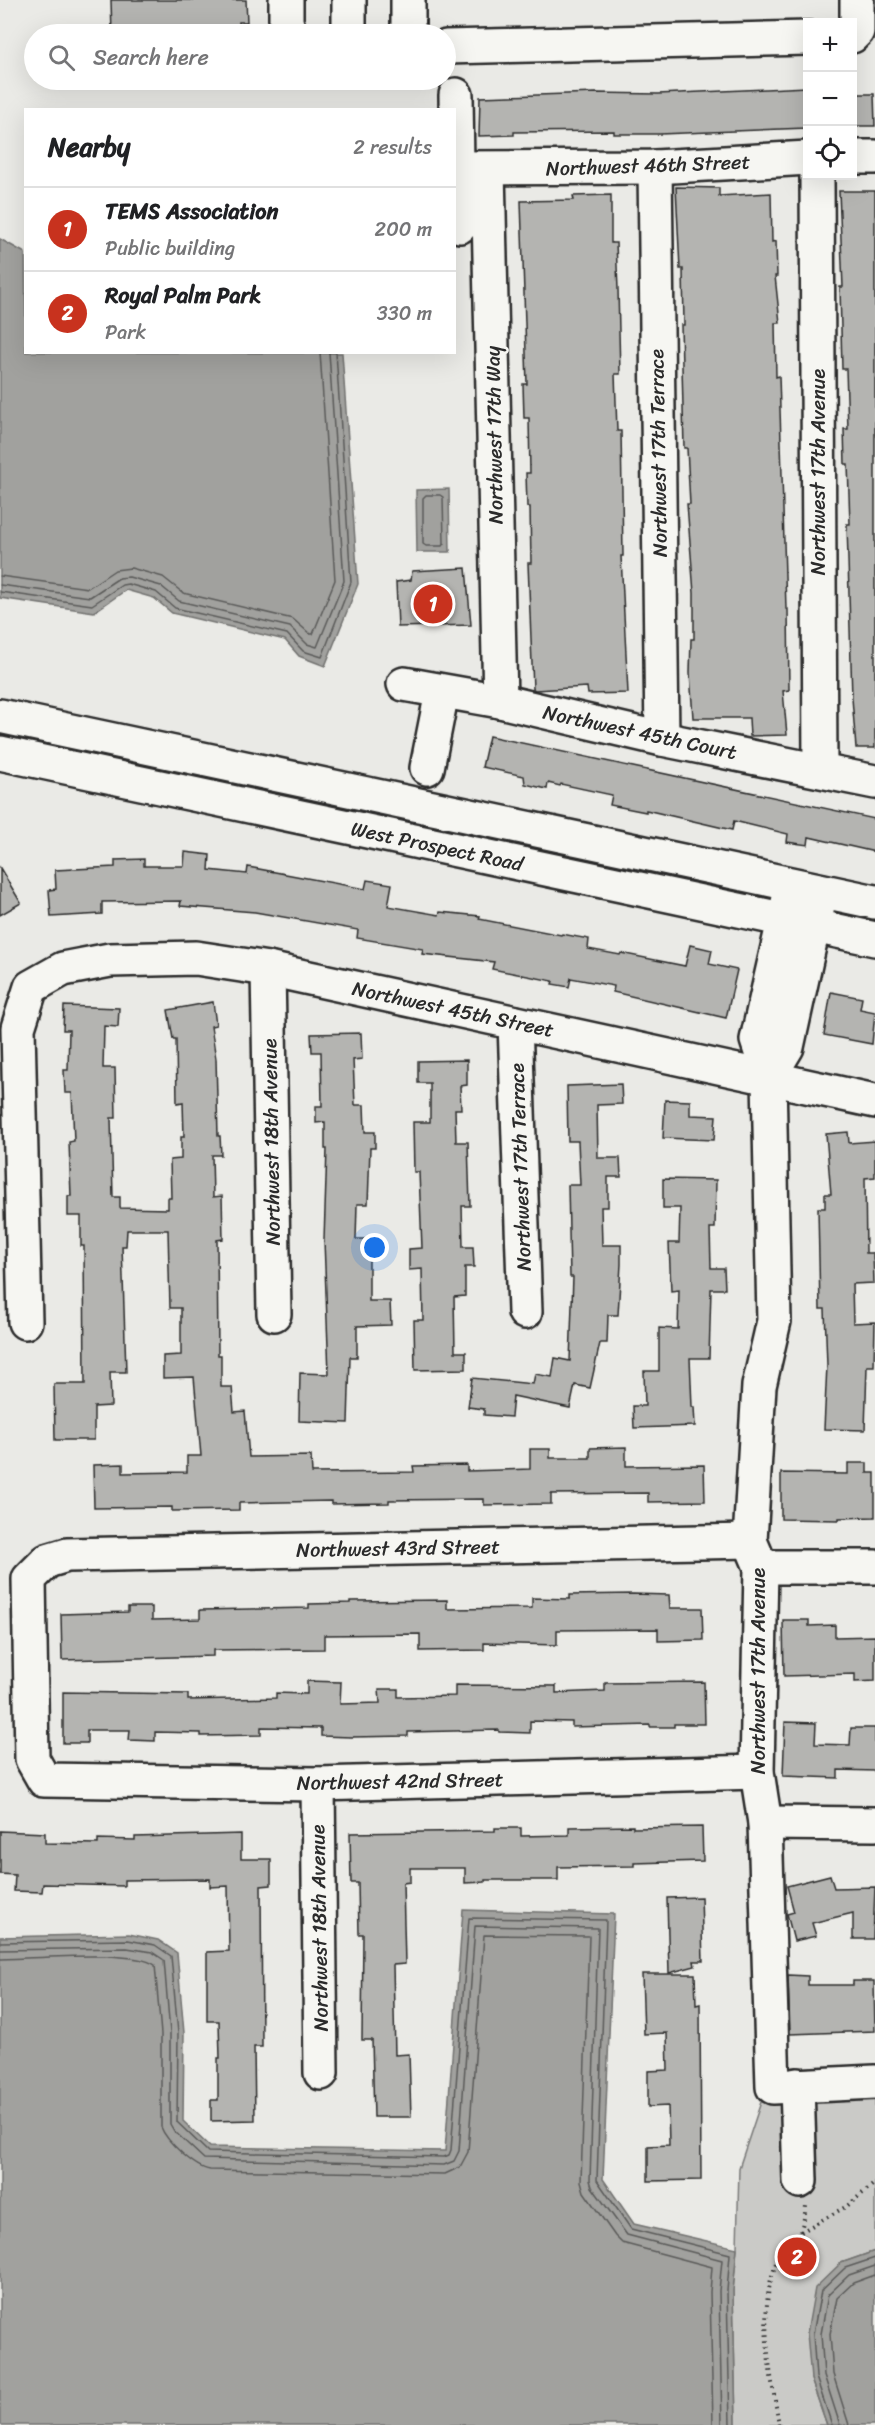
<!DOCTYPE html>
<meta charset="utf-8">
<style>
body{margin:0;font-family:Sriracha,sans-serif;background:#f2f2f2;color:#202124}
.controls{position:absolute;right:18px;top:18px;display:grid;overflow:hidden;border-radius:0px;box-shadow:0 6px 24px #0002}
.controls button{width:54px;height:54px;display:grid;place-items:center;padding:0;border:0;border-bottom:2px solid #e0e0e0;background:#fff;color:#202124;font:30px sans-serif}
.you{position:absolute;left:375px;top:1248px;width:21px;height:21px;margin:-15px;border:4px solid #fff;border-radius:50%;background:#1a73e8;box-shadow:0 0 0 9px #1a73e833}
.badge{display:grid;place-items:center;width:39px;height:39px;border-radius:50%;background:#c8321e;color:#fff;font-size:20px;font-weight:700}
.pin{position:absolute;translate:-50% -50%;border:3px solid #fff;box-shadow:0 2px 6px #0006}
.list{margin:0;padding:0;list-style:none}
h2{display:flex;justify-content:space-between;align-items:center;height:78px;margin:0;padding:0 24px;font-size:26px}
h2 small{font-size:20px;font-weight:400;color:#757577}
.list li{display:grid;grid-template-columns:39px 1fr auto;gap:18px;align-items:center;box-sizing:border-box;height:84px;padding:0 24px;border-top:2px solid #e0e0e0}
.list b{display:block;font-size:22px;white-space:nowrap}
.list p{margin:0;font-size:20px;white-space:nowrap;color:#757577}
.list em{font-size:20px;font-style:normal;color:#757577}
.icon{flex:none;width:33px;height:33px;fill:none;stroke:currentColor;stroke-width:2;stroke-linecap:round;stroke-linejoin:round}
.map{position:relative;flex:none;width:875px;height:2425px;overflow:hidden}
.search{position:absolute;background:#fff;box-shadow:0 6px 24px #0002;left:24px;top:24px;width:432px;height:66px;display:flex;align-items:center;gap:15px;box-sizing:border-box;padding:0 21px;border-radius:33px;color:#757577;font-size:22px}
.panel{position:absolute;background:#fff;box-shadow:0 6px 24px #0002;left:24px;top:108px;width:432px;height:246px;border-radius:0px}
.map>svg:first-child{display:block}
.green{fill:#cacac7;stroke:#7a7a79;stroke-width:1.5}
.water{fill:#a1a19e;stroke:#727270;stroke-width:1.5}
.lines{fill:none;stroke-linecap:round;stroke-linejoin:round}
.shore{stroke:#5a5a59;stroke-width:1.5}
.building{fill:#b4b4b1;stroke:#2b2b2b;stroke-width:1.5}
.minor-casing{stroke:#2b2b2b;stroke-width:38}
.major-casing{stroke:#2b2b2b;stroke-width:38}
.path{stroke:#2b2b2b;stroke-width:4;stroke-dasharray:1.5 4.5;stroke-linecap:butt}
.minor{stroke:#f6f6f2;stroke-width:33}
.major{stroke:#f6f6f2;stroke-width:33}
.labels{text-anchor:middle;stroke-width:5;stroke-linejoin:round;paint-order:stroke}
.street-label{font-size:20px;fill:#2b2b2b;stroke:#f6f6f2}
</style>
<div class="map">
<svg width="875" height="2425" viewBox="0 0 875 2425">
<rect width="100%" height="100%" fill="#eaeae6"/>
<filter id="ink" filterUnits="userSpaceOnUse"><feTurbulence type="fractalNoise" baseFrequency=".0167" numOctaves="2"/><feDisplacementMap in="SourceGraphic" scale="12" xChannelSelector="R" yChannelSelector="G"/><feConvolveMatrix kernelMatrix="1 2 1 2 8 2 1 2 1" color-interpolation-filters="sRGB"/></filter>
<g filter="url(#ink)">
<path class="green" d="M875,2098V2251L841,2263L811,2379L827,2425H736L733,2291L737,2248L739,2168L761,2102Z"/>
<g class="water">
<path d="M0,239L25,253L26,352L342,353L358,584L325,666L299,656L285,640L172,613L154,598L126,590L94,612L0,598Z"/>
<path d="M449,489L450,552H417L416,490Z"/>
<path d="M463,1910L614,1914L603,2179L634,2224L737,2248L733,2291L736,2425H0V1937L129,1934L158,1940L177,1953L184,2033L183,2121L210,2147L445,2151Z"/>
<path d="M875,2251V2425H827L811,2379L807,2333L815,2288L841,2263Z"/>
</g>
<g class="lines">
<g class="shore">
<path d="M426,495H440L443,497L444,543L442,546H426L423,544V498Z"/>
<path d="M0,576L88,588L115,570L131,568L163,577L183,593L293,619L310,634H313L335,580L320,352"/>
<path d="M0,585L90,597L119,578L129,577L161,586L179,601L290,627L307,644L317,647L344,581L329,352"/>
<path d="M0,592L92,605L122,585L128,584L156,592L175,608L287,634L303,651L322,657L351,582L336,352"/>
<path d="M0,1942L128,1940L155,1945L171,1956L178,2033L177,2122L208,2152L444,2157L449,2155L451,2150L469,1918L606,1920L597,2180L631,2229L730,2254L727,2291L730,2425"/>
<path d="M0,1950L127,1948L152,1952L164,1960L170,2033V2124L174,2131L204,2159L444,2165L454,2161L459,2151L475,1926L598,1928L590,2180L592,2187L627,2235L722,2260L719,2291L722,2425"/>
<path d="M0,1959C32,1959 133,1949 155,1965L161,2034V2127C166,2141 195,2168 210,2170L445,2174L460,2167L468,2152L484,1935L589,1936L581,2181L584,2192L615,2236L622,2243L712,2267L710,2292L713,2425"/>
<path d="M832,2425L816,2377L813,2334L821,2291L845,2268L875,2258"/>
<path d="M840,2425L824,2375L821,2334L828,2295L849,2275L875,2266"/>
<path d="M849,2425L833,2374L830,2334L837,2298L853,2283L875,2275"/>
</g>
</g>
<g class="building">
<path d="M111,0H246L247,22H239V34H112Z"/>
<path d="M807,87V128L660,134H614V131L514,132V135L479,136L480,97L596,93L658,94Z"/>
<path d="M852,94H874L875,126H852Z"/>
<path d="M676,187L719,188V196L771,193L772,242L776,241L777,276H775L780,323H775L776,377L779,376L786,609H788L789,690L783,691L787,735L750,736L749,718H693L690,673L691,639H694V593L687,504H690L687,448H684L681,325H684L683,269H680Z"/>
<path d="M839,191H875V748H856L852,698L847,524H850L848,464H845L844,429H848L846,369H842L840,287H843Z"/>
<path d="M611,195V243H616L618,289L620,374H615L617,431H621L623,556H621L628,693L588,694L587,687L535,690L533,689L528,563H531L530,507H527L526,473H530L529,418H524L523,384H527L521,201L574,200L573,196Z"/>
<path d="M466,568L471,625L398,627L396,582L411,580L412,571Z"/>
<path d="M489,736L875,819V852L809,837L808,845L787,842L788,834L734,821L732,830L646,810V812L610,805L612,795L561,784L560,786L548,783L547,789L525,784L524,776L482,767Z"/>
<path d="M185,852L210,855L209,870L247,874L248,867L365,889L367,880L392,884L388,906L439,915L440,912L480,916L479,919L561,935L562,934L589,939L588,949L620,955L621,953L685,966L690,945L712,950L709,964L737,970L726,1018L613,992L614,986L571,978L569,987L552,984L553,981L492,969L494,962L422,954L423,949L357,938L358,930L255,912L180,906L181,901L102,902V914L51,917L49,890L56,889L55,870L115,867V860L144,859V866H184Z"/>
<path d="M0,868L21,903L0,915Z"/>
<path d="M831,992L862,998L860,1009L875,1012L872,1044L824,1035Z"/>
<path d="M213,1002L216,1025L211,1026L216,1059L218,1136H220L221,1155H212L213,1197L222,1196L223,1239L217,1240L218,1355H221V1387H232L234,1412L245,1411L249,1457L311,1456L312,1473L414,1472L413,1466L467,1465V1471L530,1469V1449H550V1458H590V1448L626,1447V1466L704,1465L705,1501L648,1502V1493L551,1494V1504L484,1505V1499L389,1500V1503L331,1504V1501L239,1503V1510L172,1511V1507L94,1508L93,1465L123,1464V1473L187,1472V1456H201L194,1377L163,1378V1356L181,1355V1308H170L168,1230H127L126,1246H122L126,1372H110L111,1406L94,1407V1440H55L54,1384H85L84,1246H81V1216H68V1196H71L69,1142L74,1141L72,1093H65L64,1070H68L69,1030H63L64,1006L119,1008L118,1027L104,1026L103,1068H115L116,1118H111L113,1197H120V1208L168,1209V1198H171L170,1160L181,1159V1137H184L183,1102L177,1103L176,1039H173L168,1010Z"/>
<path d="M361,1033L362,1059L353,1060L355,1105H364L365,1132H375V1148H370L368,1204H357L356,1239H369V1301H390L391,1325L357,1326V1357H350L348,1423L299,1421L300,1373L329,1374L324,1240L327,1149H325V1122L316,1123V1106H322L321,1052H312L311,1034Z"/>
<path d="M467,1060V1085L460,1086L461,1109H455L456,1142H468L470,1206H462L463,1247H473L474,1267H465V1296L454,1297L455,1352H466V1369L415,1370L414,1320H423L422,1269L409,1270V1249L422,1248L419,1172H414L413,1122H430V1083H418V1061Z"/>
<path d="M621,1084L622,1104L597,1105L598,1158H620L621,1177H608V1207H601L602,1245H621V1264L618,1315H608L607,1343H600L590,1388L575,1385L570,1408L513,1396L511,1417L484,1415V1409L468,1407L472,1378L533,1384L535,1374L552,1377L555,1358L570,1361L573,1277H570L568,1185H580L578,1141H568L567,1086Z"/>
<path d="M665,1100L690,1101V1115L716,1116L714,1140L663,1138Z"/>
<path d="M848,1132L849,1143L875,1141V1177L865,1178L866,1253H873L874,1283L852,1284L853,1323L875,1322L874,1366H867L865,1430L824,1429L827,1365L825,1309H820L818,1208H825V1194H831L826,1134Z"/>
<path d="M663,1179L716,1180L715,1228H710L711,1268H724L725,1289H711L709,1358H690L692,1407H694L695,1426L634,1428L633,1406H645L644,1371H659V1328L678,1329L679,1290L671,1291L669,1243H679L680,1208H663Z"/>
<path d="M848,1463H867V1473H875V1517L839,1518V1520L781,1519V1473L848,1474Z"/>
<path d="M633,1594L669,1595L670,1608H702L703,1640L658,1641V1629L557,1630V1645L484,1643V1650L420,1651V1634L324,1635V1649L213,1650V1656L62,1660L61,1614L128,1612V1607H152V1620L200,1619V1610L309,1608V1604L350,1603V1601L447,1600V1609L532,1608V1598L570,1599V1595Z"/>
<path d="M783,1620H809V1626L835,1625V1637L875,1636V1681L855,1682V1674L784,1676Z"/>
<path d="M307,1681L341,1682L340,1704L380,1703L379,1689H398V1697L455,1696V1685L556,1686V1693L605,1691V1683L704,1682L705,1724H674V1727H650V1725L572,1727V1722L530,1721V1733L499,1732V1730L408,1732V1736L351,1737L321,1736V1728L261,1727V1735L201,1736V1733L155,1732V1741L129,1740L130,1730H87V1743H63V1692L188,1694V1700L276,1698V1693L307,1694Z"/>
<path d="M785,1722L816,1723L815,1744L850,1745L851,1728H875V1771L838,1770V1778L783,1776Z"/>
<path d="M633,1826V1828L702,1827L703,1861L634,1863V1866L558,1867V1880H485V1882L465,1883V1868H410V1882L403,1883L405,1964L393,1965L395,2055L409,2054L411,2117H374L372,2040H362L363,1934H359L358,1883H351L350,1833L495,1831V1828H521V1836L569,1835V1827Z"/>
<path d="M0,1831L45,1833V1843L98,1844V1839L135,1840V1837L241,1834V1859H271V1885L261,1886L262,2047H254L255,2120L211,2121V2100H218V2058H220L219,2021H207V1952L229,1951L228,1886L210,1887V1879L124,1880V1886L43,1884L42,1892L14,1891L15,1875L0,1874Z"/>
<path d="M830,1875L834,1888L875,1887L873,1939H853V1913L812,1923L816,1936L794,1941L787,1914L794,1912L787,1886Z"/>
<path d="M701,1897L703,1961H694L695,1966L669,1973L667,1898Z"/>
<path d="M642,1974H695L696,2005L700,2004L701,2180L648,2181V2146L669,2145L668,2106L648,2107V2071L668,2070L667,2033L644,2034Z"/>
<path d="M788,1975L808,1976V1985H853V1981H874L875,2031L790,2034Z"/>
</g>
<g class="lines">
<defs>
<g id="minor">
<path d="M286,0V21L290,34"/>
<path d="M349,0V34"/>
<path d="M408,0V34"/>
<path d="M852,36L857,31V0"/>
<path d="M446,47L808,38"/>
<path d="M456,95L457,168L655,167L808,158"/>
<path d="M852,157H875"/>
<path d="M655,167L662,739"/>
<path d="M457,168L460,226"/>
<path d="M488,169L500,701"/>
<path d="M817,176L820,769"/>
<path d="M404,684L500,701L662,739L875,782"/>
<path d="M427,768L442,692"/>
<path d="M792,885L757,1040L769,1077L774,1321L759,1386L750,1541L761,1567L757,1772L765,1823L773,2087L875,2082"/>
<path d="M268,969L274,1314"/>
<path d="M515,1023L525,1312"/>
<path d="M769,1077L787,1047L821,891"/>
<path d="M25,1322L18,1028L31,987L63,969L110,960L196,958L268,969L875,1101"/>
<path d="M750,1541L67,1555L47,1561L29,1579L32,1759L44,1780L318,1784L757,1772"/>
<path d="M761,1567H875"/>
<path d="M318,1784L321,2073"/>
<path d="M765,1823L875,1824"/>
<path d="M797,2085L800,2181"/>
</g>
<g id="major">
<path d="M0,716L875,902"/>
<path d="M0,753L875,939"/>
</g>
</defs>
<use href="#minor" class="minor-casing"/>
<use href="#major" class="major-casing"/>
<g class="path">
<path d="M801,2232L847,2206L875,2183"/>
<path d="M779,2425C771,2373 757,2317 775,2266C780,2252 792,2245 799,2233C803,2226 805,2214 806,2206"/>
</g>
<use href="#minor" class="minor"/>
<use href="#major" class="major"/>
</g>
</g>
<g class="labels">
<g class="street-label">
<text transform="translate(648 165) rotate(-2)" y="7">Northwest 46th Street</text>
<text transform="translate(494 435) rotate(-91)" y="7">Northwest 17th Way</text>
<text transform="translate(658 453) rotate(-91)" y="7">Northwest 17th Terrace</text>
<text transform="translate(818 472) rotate(-90)" y="7">Northwest 17th Avenue</text>
<text transform="translate(640 732) rotate(12)" y="7">Northwest 45th Court</text>
<text transform="translate(437 846) rotate(12)" y="7">West Prospect Road</text>
<text transform="translate(453 1009) rotate(12)" y="7">Northwest 45th Street</text>
<text transform="translate(271 1142) rotate(-91)" y="7">Northwest 18th Avenue</text>
<text transform="translate(520 1167) rotate(-92)" y="7">Northwest 17th Terrace</text>
<text transform="translate(398 1548) rotate(-1)" y="7">Northwest 43rd Street</text>
<text transform="translate(758 1671) rotate(-90)" y="7">Northwest 17th Avenue</text>
<text transform="translate(400 1781) rotate(-1)" y="7">Northwest 42nd Street</text>
<text transform="translate(319 1928) rotate(-91)" y="7">Northwest 18th Avenue</text>
</g>
</g>
</svg>
<div class="controls">
<button>+</button>
<button>−</button>
<button><svg class="icon" aria-label="locate" viewBox="0 0 24 24"><circle cx="12" cy="12" r="6"/><path d="M12 2v4M12 18v4M2 12h4M18 12h4"/></svg></button>
</div>
<div class="you"></div>
<div class="pin badge" style="left:433px;top:604px">1</div>
<div class="pin badge" style="left:797px;top:2257px">2</div>
<div class="search"><svg class="icon" aria-label="search" viewBox="0 0 24 24"><circle cx="10" cy="10" r="6"/><path d="M15 15l6 6"/></svg>Search here</div>
<section class="panel">
<h2>Nearby<small>2 results</small></h2>
<ul class="list">
<li><span class="badge">1</span><div><b>TEMS Association</b><p>Public building</p></div><em>200 m</em></li>
<li><span class="badge">2</span><div><b>Royal Palm Park</b><p>Park</p></div><em>330 m</em></li>
</ul>
</section>
</div>
